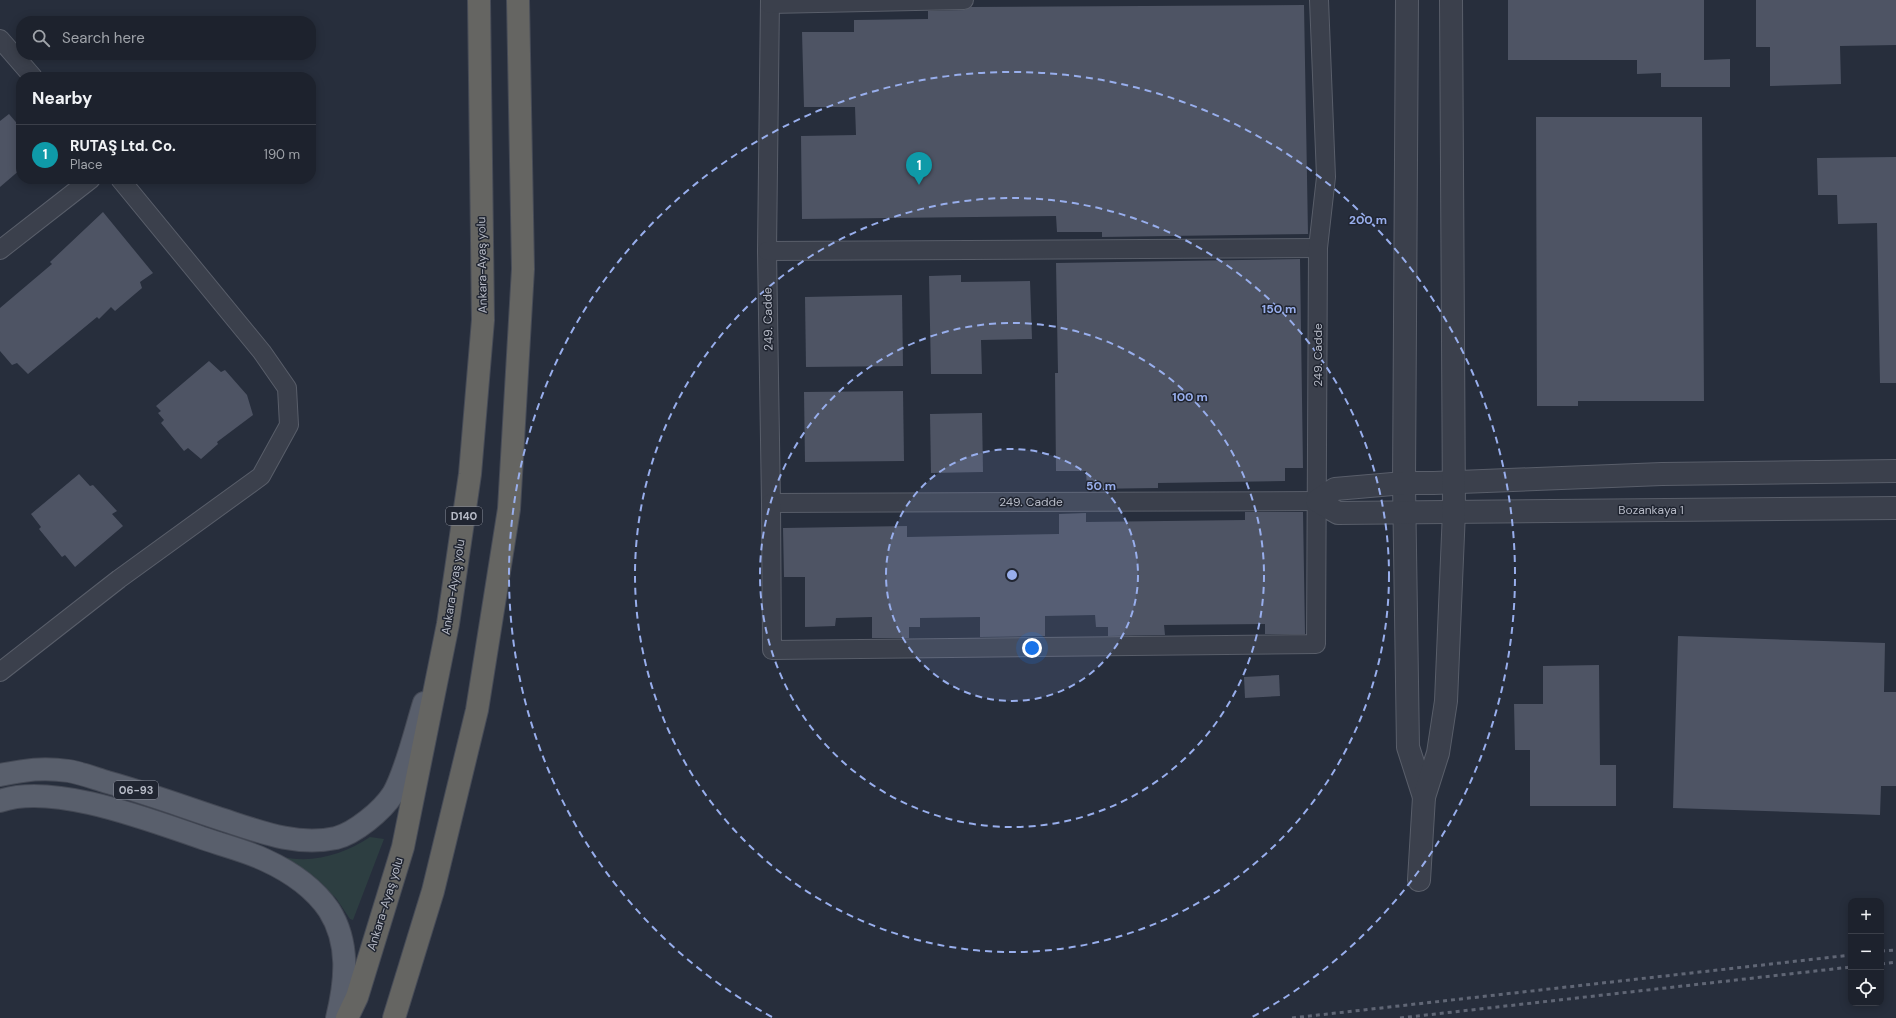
<!DOCTYPE html>
<meta charset="utf-8">
<style>
body{margin:0;font-family:"DM Sans",sans-serif;background:#2a2f39;color:#f1f3f6}
.controls{position:absolute;right:12px;bottom:12px;display:grid;overflow:hidden;border-radius:8px;box-shadow:0 2px 10px #0003}
.controls button{width:36px;height:36px;display:grid;place-items:center;padding:0;border:0;border-bottom:1px solid #3b3f49;background:#1d222d;color:#f1f3f6;font:20px sans-serif}
.you{position:absolute;left:1032px;top:648px;width:14px;height:14px;margin:-10px;border:3px solid #fff;border-radius:50%;background:#1a73e8;box-shadow:0 0 0 6px #1a73e833}
.badge{display:grid;place-items:center;width:26px;height:26px;border-radius:50%;background:#98aeec;color:#fff;font-size:13px;font-weight:700}
.pin{position:absolute;translate:-50% -33px;filter:drop-shadow(0 1px 2px #0008)}
.pin::after{content:'';position:absolute;top:21px;width:14px;height:12px;background:inherit;clip-path:polygon(0 0,100% 0,50% 100%)}
.list{margin:0;padding:0;list-style:none}
h2{display:flex;justify-content:space-between;align-items:center;height:52px;margin:0;padding:0 16px;font-size:17px}
h2 small{font-size:13px;font-weight:400;color:#a0a4aa}
.list li{display:grid;grid-template-columns:26px 1fr auto;gap:12px;align-items:center;box-sizing:border-box;height:60px;padding:0 16px;border-top:1px solid #3b3f49}
.list b{display:block;font-size:15px;white-space:nowrap}
.list p{margin:0;font-size:13px;white-space:nowrap;color:#a0a4aa}
.list em{font-size:13px;font-style:normal;color:#a0a4aa}
.icon{flex:none;width:22px;height:22px;fill:none;stroke:currentColor;stroke-width:2;stroke-linecap:round;stroke-linejoin:round}
.map{position:relative;flex:none;width:1896px;height:1018px;overflow:hidden}
.search{position:absolute;background:#1d222d;box-shadow:0 2px 10px #0003;left:16px;top:16px;width:300px;height:44px;display:flex;align-items:center;gap:10px;box-sizing:border-box;padding:0 14px;border-radius:16px;color:#a0a4aa;font-size:15px}
.panel{position:absolute;background:#1d222d;box-shadow:0 2px 10px #0003;left:16px;top:72px;width:300px;height:112px;border-radius:16px}
.map>svg:first-child{display:block}
.green{fill:#2d3e41}
.building{fill:#4e5464}
.lines{fill:none;stroke-linecap:round;stroke-linejoin:round}
.minor-casing{stroke:#595e6a;stroke-width:20}
.tertiary-casing{stroke:#595e6a;stroke-width:24}
.primary-casing{stroke:#444955;stroke-width:24}
.trunk-casing{stroke:#464b57;stroke-width:24}
.minor{stroke:#3b404c;stroke-width:18}
.tertiary{stroke:#3b404c;stroke-width:22}
.primary{stroke:#595f6c;stroke-width:22}
.trunk{stroke:#656562;stroke-width:22}
.rail{stroke:#606675;stroke-width:3;stroke-dasharray:4 4;stroke-linecap:butt}
.ring{fill:none;stroke:#98aeec;stroke-width:2;stroke-dasharray:7 5}
.labels{text-anchor:middle;stroke-width:3;stroke-linejoin:round;paint-order:stroke}
.shield{fill:#202531;stroke:#8a8e9a;stroke-width:1}
.shield-label{font-size:11px;font-weight:bold;fill:#b7bbc7}
.street-label{font-size:12px;fill:#b7bbc7;stroke:#202531}
.centre{fill:#98aeec;stroke:#202531;stroke-width:2}
.ring-label{font-size:12px;text-anchor:middle;font-weight:bold;fill:#98aeec;stroke:#202531;stroke-width:3;stroke-linejoin:round;paint-order:stroke}
</style>
<div class="map">
<svg width="1896" height="1018" viewBox="0 0 1896 1018">
<rect width="100%" height="100%" fill="#272e3c"/>
<path class="green" d="M370,837L384,839L353,920L350,919L336,898L329,892L280,856C311,865 344,854 370,837Z"/>
<g class="building">
<path d="M1508,0H1704V60L1730,59V87H1661V73L1637,74V60H1508Z"/>
<path d="M1756,0H1896V45L1840,46L1841,84L1770,86V47H1756Z"/>
<path d="M1304,5L1308,234L1102,237V232H1057L1056,216L802,219L801,136L856,135L855,107H804L802,32H854V20L928,19V11L964,10L971,7Z"/>
<path d="M9,114L21,128V169L0,187V121Z"/>
<path d="M1536,117H1702L1704,401H1578V406H1537Z"/>
<path d="M1896,157V383H1880L1877,223L1838,224L1837,195H1818L1817,158Z"/>
<path d="M103,212L153,273L140,282L142,288L115,311L111,307L99,319L97,317L28,374L17,363L12,365L0,351V308L52,264L50,262Z"/>
<path d="M1300,259L1303,468H1285V481L1158,483V488L1087,489L1086,471H1056L1055,373H1058L1056,263Z"/>
<path d="M961,275V282L1030,281L1032,339L981,340L982,374H931L929,276Z"/>
<path d="M902,295L903,366L806,367L805,297Z"/>
<path d="M209,361L221,372L225,370L247,395L253,415L217,442L218,444L201,459L188,448L184,451L161,423L164,420L158,413L161,411L156,406Z"/>
<path d="M903,391L904,461L805,462L804,392Z"/>
<path d="M982,413L983,472L931,473L930,414Z"/>
<path d="M79,474L90,486L93,485L117,511L112,514L123,526L75,567L65,555L62,557L39,529L41,527L31,514Z"/>
<path d="M1245,512H1303L1305,634H1265V624L1164,625L1165,635L1108,636V627H1096L1095,615L1045,616V636L980,637V617L920,618V627H909V638H872V617L836,618L835,626L805,627V577H784L783,528L907,526V537L1059,534V514L1086,513V522L1245,520Z"/>
<path d="M1678,636L1885,643L1884,692H1896V786H1881L1880,815L1673,808Z"/>
<path d="M1599,665L1600,765H1616V806H1530V750H1515L1514,704H1543V666Z"/>
<path d="M1279,675L1280,696L1245,698L1244,677Z"/>
</g>
<g class="lines">
<defs>
<g id="minor">
<path d="M770,0L767,251L771,503L1317,501"/>
<path d="M770,4L964,0"/>
<path d="M0,39L33,77"/>
<path d="M0,250L91,179"/>
<path d="M767,251L1318,248"/>
<path d="M771,503L772,650L1316,644L1318,248L1326,177L1319,0"/>
<path d="M0,672L119,579L261,476L289,425L287,388L262,352L120,179"/>
</g>
<g id="tertiary">
<path d="M1407,0L1404,483L1408,747L1424,797"/>
<path d="M1896,471L1662,474L1434,483H1404L1335,489L1317,501L1338,513L1896,508"/>
<path d="M1419,880L1424,797L1438,753L1446,701L1454,511L1451,0"/>
</g>
<g id="primary">
<path d="M0,775C26,770 42,767 69,771C81,773 94,778 107,782C147,793 187,808 227,821C263,833 298,846 336,838C355,833 382,811 393,794C406,772 416,728 424,703"/>
<path d="M0,801C53,782 152,821 205,839C225,846 246,851 265,860C289,871 314,888 329,910C350,943 346,981 337,1018"/>
</g>
<g id="trunk">
<path d="M347,1018L357,997L403,847L448,624L470,474L483,320L479,0"/>
<path d="M394,1018L433,891L477,710L509,509L523,269L518,0"/>
</g>
</defs>
<use href="#minor" class="minor-casing"/>
<use href="#tertiary" class="tertiary-casing"/>
<use href="#primary" class="primary-casing"/>
<use href="#trunk" class="trunk-casing"/>
<use href="#minor" class="minor"/>
<use href="#tertiary" class="tertiary"/>
<use href="#primary" class="primary"/>
<use href="#trunk" class="trunk"/>
<g class="rail">
<path d="M1881,951L1896,950"/>
<path d="M1881,964L1896,962"/>
<path d="M1292,1018L1851,955"/>
<path d="M1400,1018L1851,967"/>
</g>
</g>
<circle cx="1012" cy="575" r="126" fill="#98aeec" fill-opacity=".12"/>
<g class="ring">
<circle cx="1012" cy="575" r="126"/>
<circle cx="1012" cy="575" r="252"/>
<circle cx="1012" cy="575" r="377"/>
<path d="M772 1017A503 503 0 1 1 1252 1017"/>
</g>
<g class="labels">
<g class="shield">
<rect x="446" y="507" width="36" height="18" rx="3"/>
<rect x="114" y="781" width="44" height="18" rx="3"/>
</g>
<g class="shield-label">
<text x="464" y="520">D140</text>
<text x="136" y="794">06-93</text>
</g>
<g class="street-label">
<text transform="translate(482 265) rotate(-91)" y="4">Ankara-Ayaş yolu</text>
<text transform="translate(768 319) rotate(-91)" y="4">249. Cadde</text>
<text transform="translate(1318 355) rotate(-90)" y="4">249. Cadde</text>
<text x="1031" y="506">249. Cadde</text>
<text x="1651" y="514">Bozankaya 1</text>
<text transform="translate(453 587) rotate(-81)" y="4">Ankara-Ayaş yolu</text>
<text transform="translate(385 904) rotate(-73)" y="4">Ankara-Ayaş yolu</text>
</g>
</g>
<circle cx="1012" cy="575" r="6" class="centre"/>
<g class="ring-label">
<text x="1368" y="224">200 m</text>
<text x="1279" y="313">150 m</text>
<text x="1190" y="401">100 m</text>
<text x="1101" y="490">50 m</text>
</g>
</svg>
<div class="controls">
<button>+</button>
<button>−</button>
<button><svg class="icon" aria-label="locate" viewBox="0 0 24 24"><circle cx="12" cy="12" r="6"/><path d="M12 2v4M12 18v4M2 12h4M18 12h4"/></svg></button>
</div>
<div class="you"></div>
<div class="pin badge" style="left:919px;top:185px;background:#0f9aa8">1</div>
<div class="search"><svg class="icon" aria-label="search" viewBox="0 0 24 24"><circle cx="10" cy="10" r="6"/><path d="M15 15l6 6"/></svg>Search here</div>
<section class="panel">
<h2>Nearby<small></small></h2>
<ul class="list">
<li><span class="badge" style="background:#0f9aa8">1</span><div><b>RUTAŞ Ltd. Co.</b><p>Place</p></div><em>190 m</em></li>
</ul>
</section>
</div>
